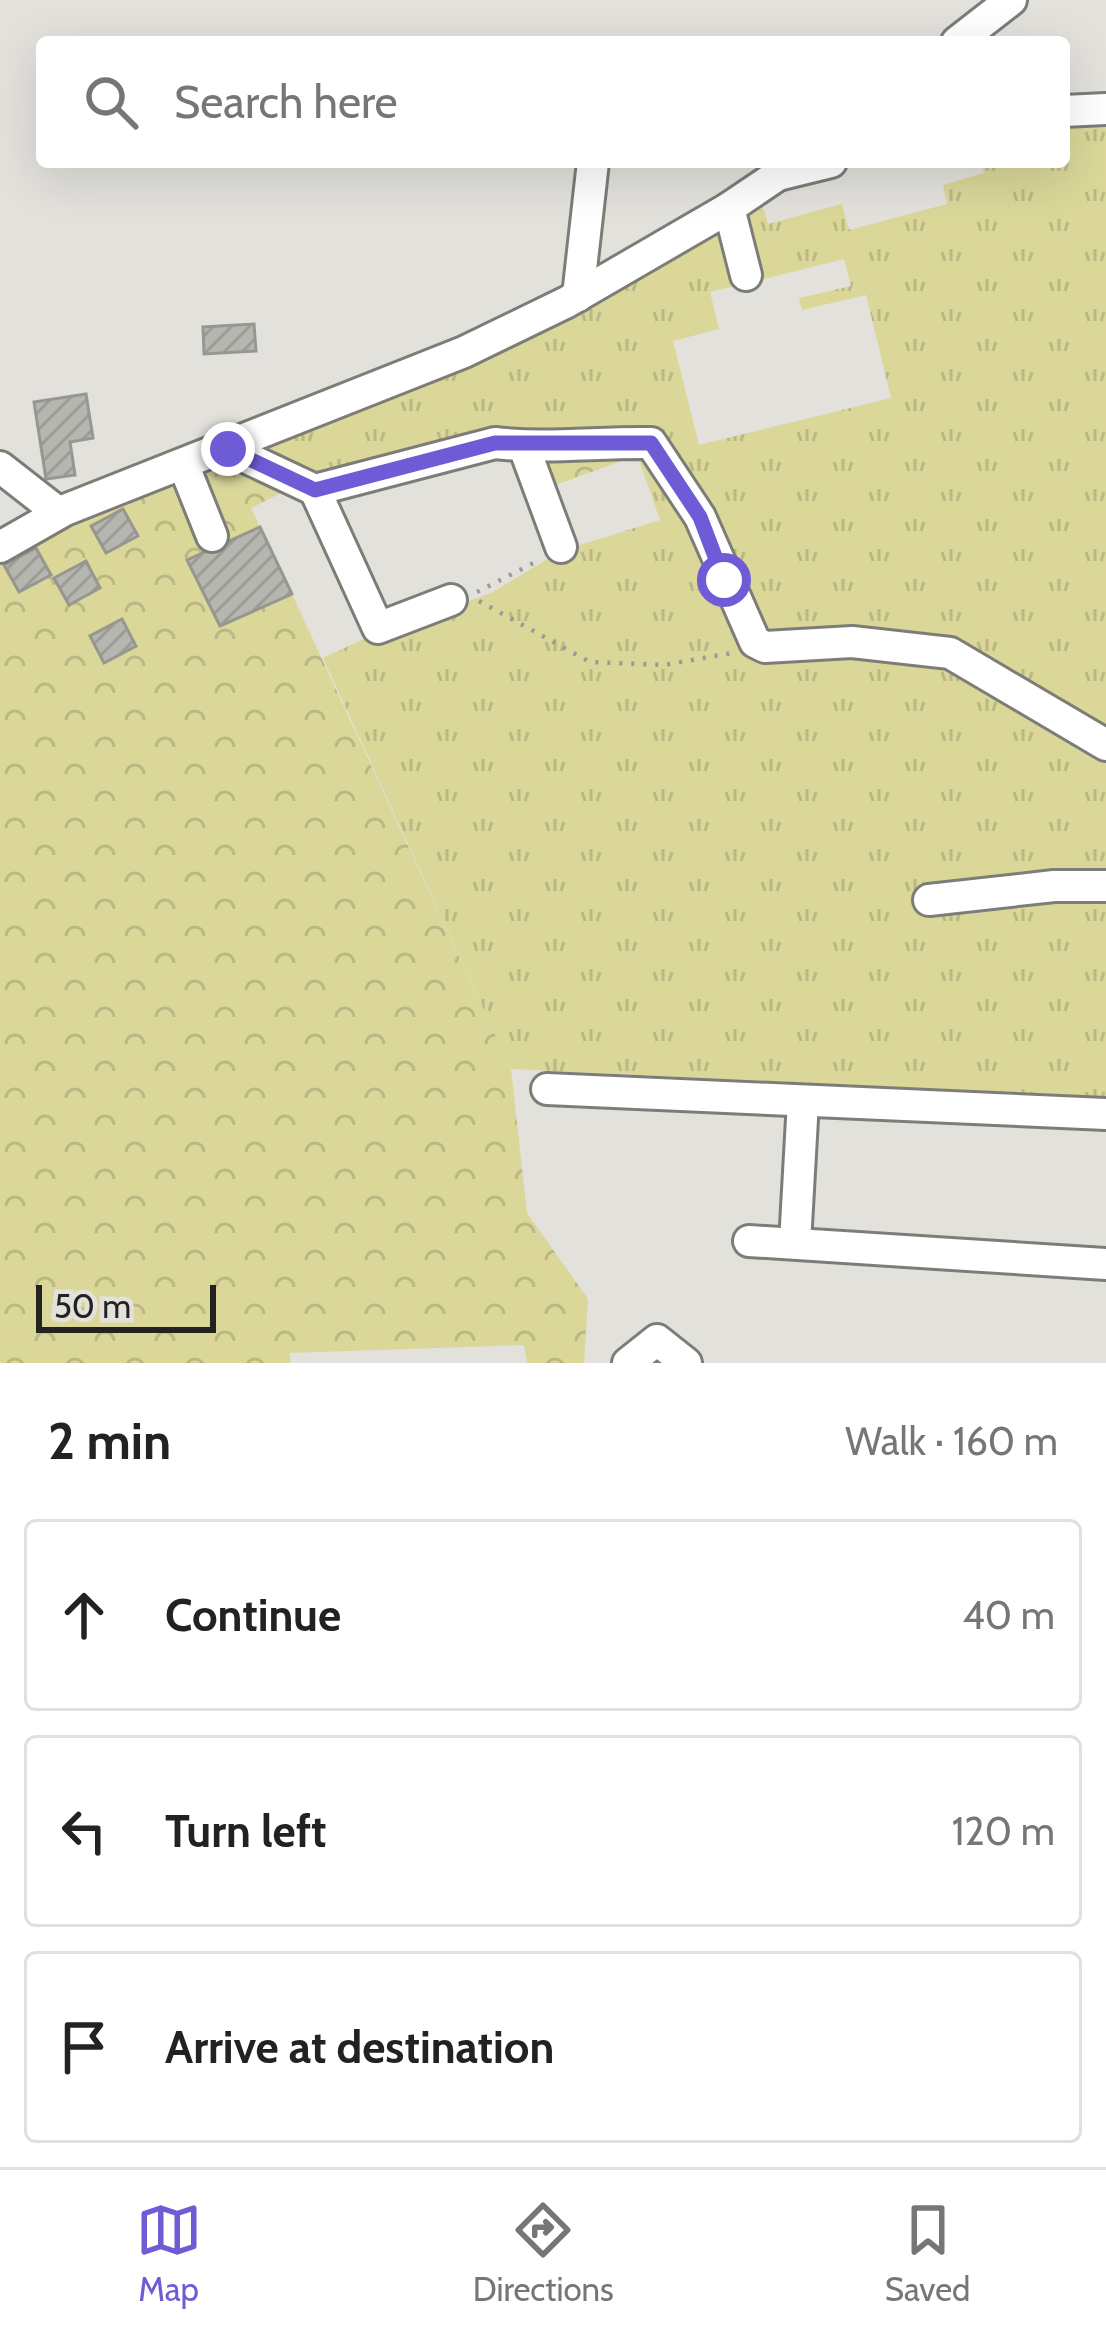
<!DOCTYPE html>
<meta charset="utf-8">
<style>
body{margin:0;font-family:Cabin,sans-serif;background:#f2f2f2;color:#222}
.scale{position:absolute;left:36px;bottom:30px;width:180px;box-sizing:border-box;padding-left:12px;border:6px solid #222220;border-top:0;font-size:33px;line-height:42px;white-space:nowrap;color:#222220;-webkit-text-stroke:9px #e2e1dc;paint-order:stroke}
.stop{position:absolute;width:36px;height:36px;margin:-27px;border:9px solid #6d5cd6;border-radius:50%;background:#fff}
.stop.end{background:#6d5cd6;border-color:#fff;box-shadow:0 3px 12px #0008}
.list{margin:0;padding:0;list-style:none}
h2{display:flex;justify-content:space-between;align-items:center;height:156px;margin:0;padding:0 48px;font-size:51px}
h2 small{font-size:39px;font-weight:400;color:#767676}
.list li{display:grid;grid-template-columns:78px 1fr auto;gap:36px;align-items:center;box-sizing:border-box;height:192px;margin:0 24px 24px;padding:0 24px;border:3px solid #e0e0e0;border-radius:12px}
.list b{display:block;font-size:45px;white-space:nowrap}
.list em{font-size:39px;font-style:normal;color:#767676}
.icon{flex:none;width:66px;height:66px;fill:none;stroke:currentColor;stroke-width:2;stroke-linecap:round;stroke-linejoin:round}
.map{position:relative;flex:none;width:1106px;height:1363px;overflow:hidden}
.search{position:absolute;background:#fff;box-shadow:0 12px 48px #0002;left:36px;right:36px;top:36px;height:132px;display:flex;align-items:center;gap:30px;box-sizing:border-box;padding:0 42px;border-radius:12px;color:#767676;font-size:45px}
.sheet{height:804px;background:#fff}
nav{display:flex;justify-content:space-around;align-items:center;box-sizing:border-box;height:168px;border-top:3px solid #e0e0e0;background:#fff;font-size:33px;color:#767676}
nav a{display:grid;justify-items:center;gap:6px}
nav .on{color:#6d5cd6}
.map>svg:first-child{display:block}
.grass{fill:url(#grass-tufts)}
.forest{fill:url(#forest-crowns)}
.building{fill:url(#building-hatch);stroke:#979691;stroke-width:3}
.lines{fill:none;stroke-linecap:round;stroke-linejoin:round}
.minor-casing{stroke:#7d7d78;stroke-width:36}
.path{stroke:#9b9a96;stroke-width:4.5;stroke-dasharray:3 9;stroke-linecap:butt}
.minor{stroke:#fff;stroke-width:30}
.route{stroke:#6d5cd6;stroke-width:15}
</style>
<div class="map">
<svg width="1106" height="1363" viewBox="0 0 1106 1363">
<defs>
<pattern id="grass-tufts" width="24" height="20" patternUnits="userSpaceOnUse" patternTransform="scale(3)"><rect width="24" height="20" fill="#dad799"/><path d="M3 7l-1-3M5 7V3M7 7l1-3M15 17l-1-3M17 17v-4M19 17l1-3" fill="none" stroke="#bbb884"/></pattern>
<pattern id="forest-crowns" width="20" height="18" patternUnits="userSpaceOnUse" patternTransform="scale(3)"><rect width="20" height="18" fill="#dad799"/><path d="M2 6a3 3 0 1 1 6 0M12 15a3 3 0 1 1 6 0" fill="none" stroke="#bbb884"/></pattern>
<pattern id="building-hatch" width="6" height="6" patternUnits="userSpaceOnUse" patternTransform="scale(3)"><rect width="6" height="6" fill="#b6b6b0"/><path d="M-1 1l2-2M0 6l6-6M5 7l2-2" fill="none" stroke="#9c9c97"/></pattern>
</defs>
<rect width="100%" height="100%" fill="#e2e1dc"/>
<path class="grass" d="M1106,121V1097L511,1069L323,658L366,638L491,593L561,551L660,520L632,440L527,442L318,484L240,449L726,214L743,284L710,292L719,329L673,341L699,445L891,398L866,295L802,310L799,298L851,286L844,259L756,281L739,212L761,201L768,224L842,204L849,230L947,204L943,185L984,173L982,162H1064V126Z"/>
<g class="forest">
<path d="M539,454L638,455L550,487Z"/>
<path d="M234,468L293,487L251,508L260,527L187,560L221,626L292,594L511,1069L527,1213L588,1299L584,1363H527L524,1345L290,1353V1363H0V561C60,526 167,478 234,468Z"/>
</g>
<g class="building">
<path d="M254,324L256,351L204,354L203,327Z"/>
<path d="M86,394L93,438L70,442L75,475L46,479L34,402Z"/>
<path d="M123,509L138,536L106,553L91,526Z"/>
<path d="M260,527L292,594L220,626L187,560Z"/>
<path d="M36,548L51,575L19,592L4,565Z"/>
<path d="M86,561L100,588L69,605L54,578Z"/>
<path d="M122,619L136,646L104,663L90,636Z"/>
</g>
<g class="lines">
<defs>
<g id="minor">
<path d="M957,42L1011,0"/>
<path d="M1064,111L1106,109"/>
<path d="M782,174L831,162"/>
<path d="M729,208L746,275"/>
<path d="M578,296L593,162"/>
<path d="M524,447L561,547"/>
<path d="M228,449L315,490L495,443C546,449 599,442 651,443L700,517L755,642L765,647L852,642L950,653L1106,745"/>
<path d="M184,466L212,536"/>
<path d="M0,467L59,513"/>
<path d="M315,490L378,628L451,600"/>
<path d="M0,547L65,510L464,352L567,302L729,208L797,162"/>
<path d="M929,900L1054,886H1106"/>
<path d="M547,1089L1106,1114"/>
<path d="M749,1241L1106,1264"/>
<path d="M795,1243L803,1101"/>
<path d="M628,1363L657,1340L686,1363"/>
</g>
</defs>
<use href="#minor" class="minor-casing"/>
<g class="path">
<path d="M477,592L541,559"/>
<path d="M479,601L590,662L664,665L732,653"/>
</g>
<use href="#minor" class="minor"/>
</g>
<g class="lines">
<path class="route" d="M228,449L315,490L495,443H651L700,517L724,580"/>
</g>
</svg>
<div class="scale">50 m</div>
<div class="stop" style="left:724px;top:580px"></div>
<div class="stop end" style="left:228px;top:449px"></div>
<div class="search"><svg class="icon" aria-label="search" viewBox="0 0 24 24"><circle cx="10" cy="10" r="6"/><path d="M15 15l6 6"/></svg>Search here</div>
</div>
<section class="sheet">
<h2>2 min<small>Walk · 160 m</small></h2>
<ul class="list">
<li><svg class="icon" aria-label="ahead" viewBox="0 0 24 24"><path d="M12 20V5M6 11l6-6 6 6"/></svg><div><b>Continue</b></div><em>40 m</em></li>
<li><svg class="icon" aria-label="left" viewBox="0 0 24 24"><path d="M17 20v-9H6M10 6l-5 5 5 5"/></svg><div><b>Turn left</b></div><em>120 m</em></li>
<li><svg class="icon" aria-label="arrive" viewBox="0 0 24 24"><path d="M6 21V4h12l-3 4 3 4H6"/></svg><div><b>Arrive at destination</b></div></li>
</ul>
</section>
<nav>
<a class="on"><svg class="icon" aria-label="map" viewBox="0 0 24 24"><path d="M3 6l6-2 6 2 6-2v14l-6 2-6-2-6 2zM9 4v14M15 6v14"/></svg>Map</a>
<a><svg class="icon" aria-label="directions" viewBox="0 0 24 24"><path d="M12 3l9 9-9 9-9-9zM9 14v-3h6M13 9l2 2-2 2"/></svg>Directions</a>
<a><svg class="icon" aria-label="saved" viewBox="0 0 24 24"><path d="M7 4h10v16l-5-4-5 4z"/></svg>Saved</a>
</nav>
